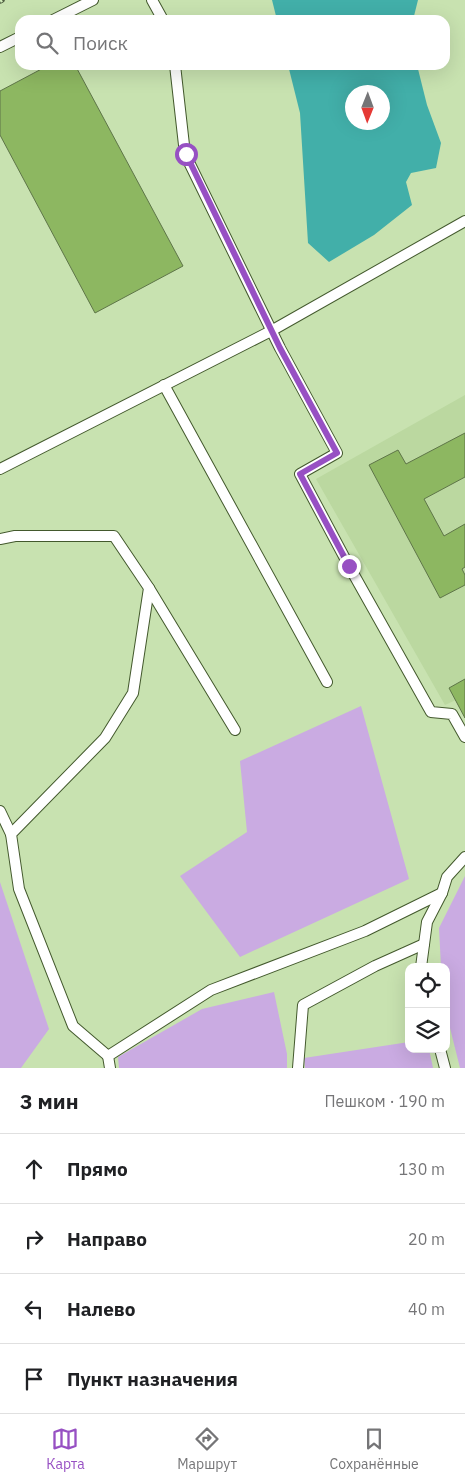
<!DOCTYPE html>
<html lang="ru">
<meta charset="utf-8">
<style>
body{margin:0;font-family:"IBM Plex Sans",sans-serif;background:#f6f6f6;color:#202124}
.controls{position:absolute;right:15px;bottom:15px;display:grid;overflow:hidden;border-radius:10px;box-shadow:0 5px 20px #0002}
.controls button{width:45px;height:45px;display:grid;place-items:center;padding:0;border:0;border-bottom:1px solid #e0e0e0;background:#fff;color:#202124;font:25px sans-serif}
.compass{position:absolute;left:345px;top:85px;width:45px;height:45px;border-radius:50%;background:#fff;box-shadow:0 5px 20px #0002;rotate:181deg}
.stop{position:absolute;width:15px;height:15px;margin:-11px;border:4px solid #9750c3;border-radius:50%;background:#fff}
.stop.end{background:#9750c3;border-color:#fff;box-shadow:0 1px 5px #0008}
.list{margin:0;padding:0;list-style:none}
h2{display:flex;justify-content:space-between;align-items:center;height:65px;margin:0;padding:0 20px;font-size:21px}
h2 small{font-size:16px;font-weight:400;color:#757577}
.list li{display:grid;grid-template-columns:32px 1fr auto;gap:15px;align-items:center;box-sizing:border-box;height:70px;padding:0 20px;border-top:1px solid #e0e0e0}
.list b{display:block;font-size:19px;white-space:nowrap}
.list em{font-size:16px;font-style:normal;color:#757577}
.icon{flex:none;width:28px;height:28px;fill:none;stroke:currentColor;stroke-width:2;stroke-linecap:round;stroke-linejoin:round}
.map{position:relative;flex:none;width:465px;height:1068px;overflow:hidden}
.search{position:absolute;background:#fff;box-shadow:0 5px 20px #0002;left:15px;right:15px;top:15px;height:55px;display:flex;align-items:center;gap:12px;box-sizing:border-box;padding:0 18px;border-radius:15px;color:#757577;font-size:19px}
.sheet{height:345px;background:#fff}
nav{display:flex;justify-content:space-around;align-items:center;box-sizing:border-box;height:70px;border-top:1px solid #e0e0e0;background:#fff;font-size:14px;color:#757577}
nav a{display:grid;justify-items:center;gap:2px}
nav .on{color:#9750c3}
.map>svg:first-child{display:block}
.built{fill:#bbd8a0}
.green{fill:#caabe2}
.water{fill:#42afa9;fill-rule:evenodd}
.building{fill:#8db761;stroke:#5e7548}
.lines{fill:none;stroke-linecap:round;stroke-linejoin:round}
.service-casing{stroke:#43592d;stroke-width:12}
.service{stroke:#fff;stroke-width:10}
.rail-casing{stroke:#505f43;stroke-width:5.5}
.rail{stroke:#d4efbc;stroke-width:4;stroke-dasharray:11;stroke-linecap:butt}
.route{stroke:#9750c3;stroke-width:6}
</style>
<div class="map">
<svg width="465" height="1068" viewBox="0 0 465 1068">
<rect width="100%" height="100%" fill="#c8e2b0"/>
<path class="built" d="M465,395V718L456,700L445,705L316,479Z"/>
<g class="green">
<path d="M361,706L409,879L240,957L180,876L247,832L240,761Z"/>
<path d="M465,876V1068H460L446,1012V967H441L439,928Z"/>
<path d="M0,882L49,1029L21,1068H0Z"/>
<path d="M274,992L287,1054V1068H119L118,1057L202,1009Z"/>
<path d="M409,1042V1049H429L433,1068H305L304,1058Z"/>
</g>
<g class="water">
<path d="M272,0H418L413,20H277Z"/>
<path d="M288,65H417L427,105L441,143L436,168L411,173L406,182L412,205L374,235L329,262L308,243L300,113ZM352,92H382V122H352Z"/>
</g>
<g class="building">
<path d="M49,65H75L183,266L95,313L0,135V91Z"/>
<path d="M465,433V477L424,499L444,536L465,524V567L462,569L465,575V585L440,598L369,465L398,450L406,464Z"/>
<path d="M465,679V718L449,688Z"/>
</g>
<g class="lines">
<defs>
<g id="service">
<path d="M152,0L163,20"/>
<path d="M53,20L93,0"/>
<path d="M0,47L20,37"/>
<path d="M175,65L185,154L280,348L337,453L300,474L349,566L431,712L452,714L465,737"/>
<path d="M164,385L327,682"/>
<path d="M0,469L271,331L465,221"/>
<path d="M0,539L15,536H114L149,588L133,693L105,738L11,834L19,889L73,1026L108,1056"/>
<path d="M149,588L235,730"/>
<path d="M0,811L11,834"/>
<path d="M421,967L427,922L442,893L447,877L465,857"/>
<path d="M440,1049L445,1068"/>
<path d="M110,1068L108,1056L211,990L365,931L442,893"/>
<path d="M298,1068L303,1005L375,966L424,944"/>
</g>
</defs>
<use href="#service" class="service-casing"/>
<use href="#service" class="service"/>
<defs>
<path id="rail" d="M0,1L2,0"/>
</defs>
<use href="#rail" class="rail-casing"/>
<use href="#rail" class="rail"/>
</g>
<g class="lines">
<path class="route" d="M186,154L280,348L337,453L300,474L349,566"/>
</g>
</svg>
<div class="controls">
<button><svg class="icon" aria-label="locate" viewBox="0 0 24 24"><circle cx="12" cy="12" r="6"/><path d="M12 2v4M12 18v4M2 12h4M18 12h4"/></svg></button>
<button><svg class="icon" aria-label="layers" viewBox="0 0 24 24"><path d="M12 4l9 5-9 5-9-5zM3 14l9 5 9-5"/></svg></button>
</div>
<svg class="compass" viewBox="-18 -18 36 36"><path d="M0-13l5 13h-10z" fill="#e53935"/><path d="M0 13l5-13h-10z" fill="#757577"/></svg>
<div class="stop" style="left:186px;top:154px"></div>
<div class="stop end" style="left:349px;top:566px"></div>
<div class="search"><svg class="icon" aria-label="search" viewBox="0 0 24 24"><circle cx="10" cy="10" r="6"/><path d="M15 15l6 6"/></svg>Поиск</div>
</div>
<section class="sheet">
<h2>3 мин<small>Пешком · 190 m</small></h2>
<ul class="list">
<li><svg class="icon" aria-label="ahead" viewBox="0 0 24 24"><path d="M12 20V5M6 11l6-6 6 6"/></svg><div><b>Прямо</b></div><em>130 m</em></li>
<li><svg class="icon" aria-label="right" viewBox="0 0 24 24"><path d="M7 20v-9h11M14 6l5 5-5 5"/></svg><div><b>Направо</b></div><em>20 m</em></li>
<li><svg class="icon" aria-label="left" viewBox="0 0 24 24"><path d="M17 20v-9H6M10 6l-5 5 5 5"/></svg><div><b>Налево</b></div><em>40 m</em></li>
<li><svg class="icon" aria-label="arrive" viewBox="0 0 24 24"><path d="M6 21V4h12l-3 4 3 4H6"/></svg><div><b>Пункт назначения</b></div></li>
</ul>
</section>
<nav>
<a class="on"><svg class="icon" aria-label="map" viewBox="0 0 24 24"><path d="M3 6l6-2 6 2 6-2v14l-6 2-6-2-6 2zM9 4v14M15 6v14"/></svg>Карта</a>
<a><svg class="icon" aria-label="directions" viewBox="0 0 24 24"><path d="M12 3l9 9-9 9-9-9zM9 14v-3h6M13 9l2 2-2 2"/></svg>Маршрут</a>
<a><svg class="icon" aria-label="saved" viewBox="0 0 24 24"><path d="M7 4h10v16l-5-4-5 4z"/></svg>Сохранённые</a>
</nav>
